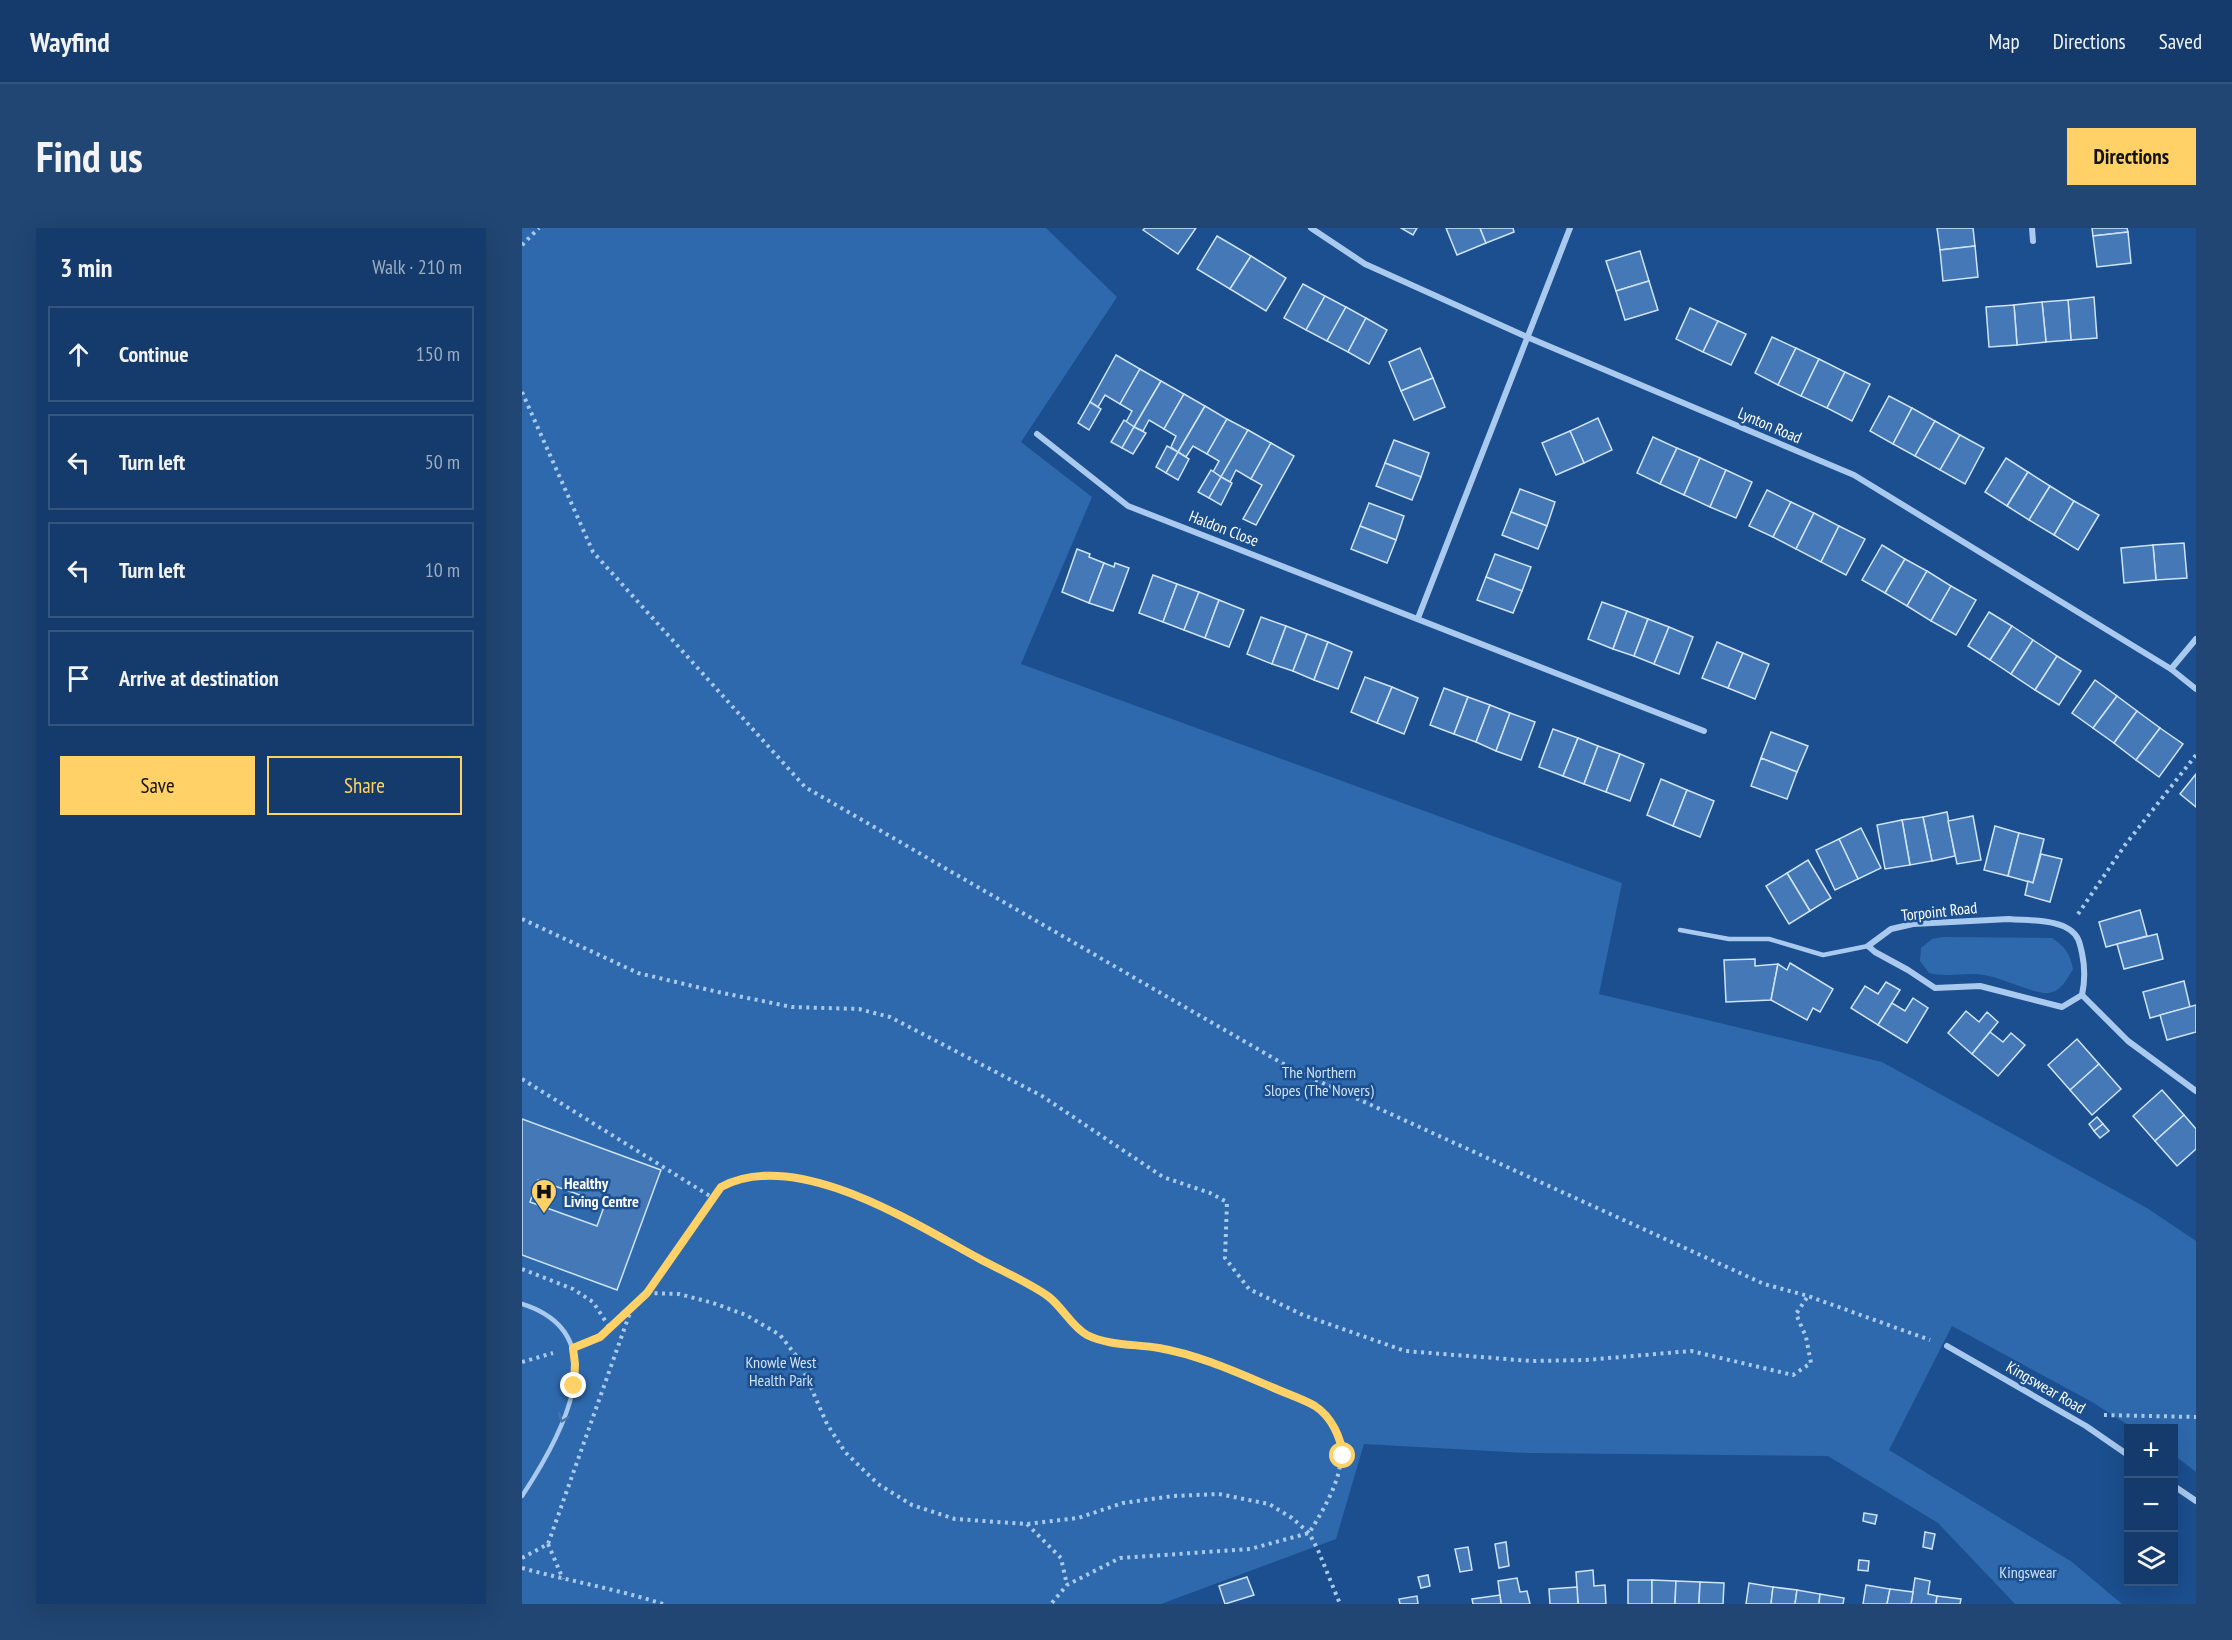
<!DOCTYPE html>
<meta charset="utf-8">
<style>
body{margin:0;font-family:"PT Sans Narrow",sans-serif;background:#214673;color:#f1f3f6}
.controls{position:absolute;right:18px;bottom:18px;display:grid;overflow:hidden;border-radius:0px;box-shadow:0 6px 24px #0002}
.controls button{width:54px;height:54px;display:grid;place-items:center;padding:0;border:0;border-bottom:2px solid #33557e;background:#143b6b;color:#f1f3f6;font:30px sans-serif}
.stop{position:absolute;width:18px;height:18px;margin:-14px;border:4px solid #ffd166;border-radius:50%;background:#fff}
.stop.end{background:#ffd166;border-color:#fff;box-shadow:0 2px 6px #0008}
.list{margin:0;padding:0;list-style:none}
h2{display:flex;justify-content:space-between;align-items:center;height:78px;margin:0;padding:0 24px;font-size:26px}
h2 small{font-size:20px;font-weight:400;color:#9dadc1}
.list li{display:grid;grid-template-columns:39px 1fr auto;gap:18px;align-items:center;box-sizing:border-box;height:96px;margin:0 12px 12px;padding:0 12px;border:2px solid #33557e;border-radius:0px}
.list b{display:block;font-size:22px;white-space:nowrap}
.list em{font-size:20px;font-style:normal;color:#9dadc1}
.actions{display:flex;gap:12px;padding:18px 24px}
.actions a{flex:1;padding:14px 0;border:2px solid #ffd166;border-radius:0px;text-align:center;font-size:21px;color:#ffd166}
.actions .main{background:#ffd166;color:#111}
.icon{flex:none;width:33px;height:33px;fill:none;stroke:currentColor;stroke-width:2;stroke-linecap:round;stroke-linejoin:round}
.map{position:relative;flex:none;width:1674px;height:1376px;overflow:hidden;border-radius:0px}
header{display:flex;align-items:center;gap:36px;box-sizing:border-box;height:84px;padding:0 30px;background:#143b6b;border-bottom:2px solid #33557e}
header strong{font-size:28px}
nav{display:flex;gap:33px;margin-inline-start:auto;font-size:21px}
.intro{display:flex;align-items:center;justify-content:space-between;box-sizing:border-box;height:144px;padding:0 36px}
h1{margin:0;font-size:42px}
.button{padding:15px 27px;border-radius:0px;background:#ffd166;color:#111;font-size:21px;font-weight:700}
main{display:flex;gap:36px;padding:0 36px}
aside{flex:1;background:#143b6b;border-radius:0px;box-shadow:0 6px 24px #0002}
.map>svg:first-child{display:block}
.green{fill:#2e69ad}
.building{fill:#4478b7;stroke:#cfe3fa;stroke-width:1.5;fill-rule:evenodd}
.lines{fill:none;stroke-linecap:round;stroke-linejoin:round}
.path{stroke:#a9c9ee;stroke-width:4;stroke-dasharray:3 4.5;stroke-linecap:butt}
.lane{stroke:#a9c9ee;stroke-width:4.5}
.street{stroke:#a9c9ee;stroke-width:6}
.oneway{stroke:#4674ac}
.route{stroke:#ffd166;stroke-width:8}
.labels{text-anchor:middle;stroke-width:5;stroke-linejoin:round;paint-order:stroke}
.street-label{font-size:16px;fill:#fff;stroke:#1b4f8f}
.park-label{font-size:16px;fill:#cfe3fa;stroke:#1b4f8f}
.poi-label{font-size:16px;font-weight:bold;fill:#fff;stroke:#1b4f8f;text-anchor:start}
</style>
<header>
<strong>Wayfind</strong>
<nav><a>Map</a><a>Directions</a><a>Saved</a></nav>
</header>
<div class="intro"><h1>Find us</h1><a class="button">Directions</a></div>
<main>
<aside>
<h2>3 min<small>Walk · 210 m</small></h2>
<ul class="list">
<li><svg class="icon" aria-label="ahead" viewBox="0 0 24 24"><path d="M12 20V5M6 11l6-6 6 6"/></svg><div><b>Continue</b></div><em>150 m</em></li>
<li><svg class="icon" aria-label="left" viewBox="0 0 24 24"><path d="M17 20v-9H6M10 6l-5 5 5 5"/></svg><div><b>Turn left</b></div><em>50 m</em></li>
<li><svg class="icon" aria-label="left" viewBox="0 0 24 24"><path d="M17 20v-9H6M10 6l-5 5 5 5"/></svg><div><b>Turn left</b></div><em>10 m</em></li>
<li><svg class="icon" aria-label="arrive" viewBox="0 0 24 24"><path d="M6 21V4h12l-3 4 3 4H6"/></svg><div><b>Arrive at destination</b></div></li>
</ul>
<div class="actions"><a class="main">Save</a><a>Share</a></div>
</aside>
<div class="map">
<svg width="1674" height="1376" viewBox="0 0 1674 1376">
<rect width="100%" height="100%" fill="#1b4f8f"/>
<g class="green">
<path d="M0,0H524L595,69L499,214L570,269L499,436L1100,655L1077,766L1360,834L1625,980L1674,1013V1244L1652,1227V1200H1611L1570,1174L1430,1098L1367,1222L1550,1334L1600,1376H1493L1416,1295L1306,1228L1006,1225L842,1216L814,1311L639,1376H0Z"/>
<path d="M1420,709L1530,710C1543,719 1548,725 1551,741C1545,751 1539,764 1526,765C1514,766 1481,751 1467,748C1447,743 1427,750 1407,745L1398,733L1399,720L1410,711Z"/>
</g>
<g class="building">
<path d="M623,0H674L656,26L621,2Z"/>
<path d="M879,0H895L891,7Z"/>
<path d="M924,0H958L964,15L935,27Z"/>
<path d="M958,0H991L992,4L964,15Z"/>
<path d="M1415,0H1451L1453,18L1418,22Z"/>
<path d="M1570,0H1605L1606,4L1571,8Z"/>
<path d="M1606,4L1609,35L1575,39L1571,8Z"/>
<path d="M695,8L729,28L708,61L675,41Z"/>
<path d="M1453,18L1456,49L1421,53L1418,22Z"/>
<path d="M1118,23L1127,53L1094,63L1084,33Z"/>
<path d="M729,28L764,50L744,83L708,61Z"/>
<path d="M1127,53L1136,82L1103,92L1094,63Z"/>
<path d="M781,56L803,68L784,102L762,90Z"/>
<path d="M803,68L824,79L805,113L784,102Z"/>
<path d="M1572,69L1575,110L1549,112L1546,72Z"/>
<path d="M1546,72L1549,112L1524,114L1520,74Z"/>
<path d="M1520,74L1524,114L1495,117L1492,77Z"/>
<path d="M1492,77L1495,117L1467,119L1464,79Z"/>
<path d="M824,79L844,90L826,124L805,113Z"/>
<path d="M1168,80L1196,93L1181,124L1154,111Z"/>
<path d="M844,90L865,102L847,136L826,124Z"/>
<path d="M1196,93L1224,106L1209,137L1181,124Z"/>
<path d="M1250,109L1274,120L1256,157L1233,145Z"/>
<path d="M898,120L911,150L879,163L867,134Z"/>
<path d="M1274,120L1297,131L1279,168L1256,157Z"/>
<path d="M594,127L618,141L598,176L583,167L576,179L568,174Z"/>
<path d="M1297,131L1323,144L1305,180L1279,168Z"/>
<path d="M618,141L639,153L612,199L604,194L610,183L598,176Z"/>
<path d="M1323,144L1348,156L1330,193L1305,180Z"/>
<path d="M911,150L923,179L892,192L879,163Z"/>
<path d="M639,153L662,166L642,201L627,192L621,203L612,199Z"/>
<path d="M662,166L683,178L656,224L649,219L654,208L642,201Z"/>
<path d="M1367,168L1390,180L1371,216L1348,203Z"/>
<path d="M568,174L579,181L567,202L556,195Z"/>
<path d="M683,178L705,191L685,226L671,218L664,229L656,224Z"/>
<path d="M1390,180L1413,193L1393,228L1371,216Z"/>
<path d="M1076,190L1090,222L1062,235L1048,203Z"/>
<path d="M705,191L726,202L699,249L691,244L697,233L685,226Z"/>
<path d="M602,192L612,199L600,220L589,214Z"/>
<path d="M1413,193L1438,207L1418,242L1393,228Z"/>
<path d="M612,199L624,205L611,226L600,220Z"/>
<path d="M726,202L749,215L729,251L714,242L708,254L699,249Z"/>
<path d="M1048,203L1062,235L1034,247L1020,215Z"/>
<path d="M1438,207L1462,220L1443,256L1418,242Z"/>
<path d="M1131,209L1155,220L1138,256L1115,245Z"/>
<path d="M872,212L907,225L899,249L863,235Z"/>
<path d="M749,215L772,228L734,297L721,291L740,257L729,251Z"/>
<path d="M645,218L656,224L644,245L634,239Z"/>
<path d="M1155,220L1178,230L1162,267L1138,256Z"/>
<path d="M656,224L667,231L656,252L644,245Z"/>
<path d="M1178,230L1204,242L1188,279L1162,267Z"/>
<path d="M1484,230L1506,244L1485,278L1463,264Z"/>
<path d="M863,235L899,249L890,272L854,258Z"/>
<path d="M689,242L699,249L687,270L676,264Z"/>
<path d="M1204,242L1230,254L1214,290L1188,279Z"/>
<path d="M1506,244L1528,258L1507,292L1485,278Z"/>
<path d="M699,249L710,255L699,277L687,270Z"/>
<path d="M1528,258L1552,273L1532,307L1507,292Z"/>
<path d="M998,261L1033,274L1025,298L989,284Z"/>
<path d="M1245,262L1269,274L1251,309L1227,298Z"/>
<path d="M1552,273L1577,287L1556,322L1532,307Z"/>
<path d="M1269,274L1292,285L1274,321L1251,309Z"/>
<path d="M847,275L882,288L874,312L838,298Z"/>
<path d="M989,284L1025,298L1016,321L980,307Z"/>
<path d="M1292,285L1317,298L1299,334L1274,321Z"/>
<path d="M838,298L874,312L865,335L829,321Z"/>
<path d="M1317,298L1343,311L1324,347L1299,334Z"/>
<path d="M1662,315L1665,350L1634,352L1631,317Z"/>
<path d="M1360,317L1383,331L1363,365L1340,352Z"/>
<path d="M1631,317L1634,352L1602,355L1599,320Z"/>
<path d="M555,321L568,326L567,329L582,335L567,375L540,364Z"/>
<path d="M973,326L1009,339L1000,363L964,349Z"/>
<path d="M1383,331L1405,343L1385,378L1363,365Z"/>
<path d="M582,335L592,339L593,335L607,340L591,383L567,375Z"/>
<path d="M1405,343L1429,358L1409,393L1385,378Z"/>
<path d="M631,347L655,356L641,394L617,385Z"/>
<path d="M964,349L1000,363L991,385L955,372Z"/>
<path d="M655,356L677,364L662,402L641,394Z"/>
<path d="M1429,358L1454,372L1434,407L1409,393Z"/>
<path d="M677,364L697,372L683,410L662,402Z"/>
<path d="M697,372L722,382L707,419L683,410Z"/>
<path d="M1080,374L1105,383L1091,421L1066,411Z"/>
<path d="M1105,383L1126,391L1112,428L1091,421Z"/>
<path d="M1467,384L1490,398L1468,432L1446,418Z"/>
<path d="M739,389L764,398L750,436L725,426Z"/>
<path d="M1126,391L1147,399L1132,436L1112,428Z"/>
<path d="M764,398L785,406L771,443L750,436Z"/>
<path d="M1490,398L1511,412L1489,446L1468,432Z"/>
<path d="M1147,399L1171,409L1157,446L1132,436Z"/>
<path d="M785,406L806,414L792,452L771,443Z"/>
<path d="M1511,412L1535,428L1513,462L1489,446Z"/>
<path d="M806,414L830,424L816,461L792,452Z"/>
<path d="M1195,414L1221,425L1206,460L1180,450Z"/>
<path d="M1221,425L1247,436L1233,471L1206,460Z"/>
<path d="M1535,428L1559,443L1537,477L1513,462Z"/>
<path d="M843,449L870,459L855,495L829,484Z"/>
<path d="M1573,452L1595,468L1571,500L1550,485Z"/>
<path d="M870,459L896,470L882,506L855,495Z"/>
<path d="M922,460L946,469L932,506L908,497Z"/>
<path d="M1595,468L1615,483L1592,515L1571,500Z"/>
<path d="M946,469L968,477L954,514L932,506Z"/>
<path d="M968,477L988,485L974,523L954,514Z"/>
<path d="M1615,483L1638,500L1614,532L1592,515Z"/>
<path d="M988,485L1013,494L999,532L974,523Z"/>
<path d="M1638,500L1661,516L1637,549L1614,532Z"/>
<path d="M1031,501L1056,510L1041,548L1017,539Z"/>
<path d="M1249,504L1286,518L1275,544L1239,530Z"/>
<path d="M1056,510L1076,518L1062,556L1041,548Z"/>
<path d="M1076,518L1098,526L1084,564L1062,556Z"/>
<path d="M1098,526L1122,536L1108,573L1084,564Z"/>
<path d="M1239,530L1275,544L1265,571L1229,558Z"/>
<path d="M1674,546V579L1658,566Z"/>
<path d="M1139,551L1165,562L1151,598L1125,587Z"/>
<path d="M1165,562L1192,573L1178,609L1151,598Z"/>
<path d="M1425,584L1433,628L1410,633L1401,589Z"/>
<path d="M1451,588L1459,632L1435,636L1426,593Z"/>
<path d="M1401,589L1410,633L1388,637L1380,592Z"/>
<path d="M1380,592L1388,637L1363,641L1355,597Z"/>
<path d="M1473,598L1497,605L1486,648L1462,642Z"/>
<path d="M1339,600L1359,640L1336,651L1317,611Z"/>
<path d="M1497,605L1522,611L1511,655L1486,648Z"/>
<path d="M1317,611L1336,651L1313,662L1294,622Z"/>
<path d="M1519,626L1540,631L1528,674L1503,667L1506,653L1511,655Z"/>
<path d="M1286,632L1309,670L1288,683L1265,645Z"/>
<path d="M1265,645L1288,683L1267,696L1244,658Z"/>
<path d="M1618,682L1625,708L1584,719L1577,694Z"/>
<path d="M1635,706L1641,731L1602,741L1595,716Z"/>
<path d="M1233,731V738L1256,736L1249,772L1204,774L1202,732Z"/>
<path d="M1268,735L1311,761L1298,784L1291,780L1285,792L1249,772L1256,736L1265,742Z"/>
<path d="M1662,753L1668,779L1628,790L1621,764Z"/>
<path d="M1364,754L1378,762L1356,797L1329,780L1343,758L1356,766Z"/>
<path d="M1391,770L1406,780L1385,815L1356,797L1370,775L1383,783Z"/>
<path d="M1674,777V804L1645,812L1638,787Z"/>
<path d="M1444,783L1457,794L1465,784L1476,794L1450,826L1426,805Z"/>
<path d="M1468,804L1481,814L1489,805L1503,817L1476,848L1450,826Z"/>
<path d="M1555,811L1577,836L1548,862L1526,837Z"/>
<path d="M1577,836L1599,861L1570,887L1548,862Z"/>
<path d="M1640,862L1662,887L1633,913L1611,888Z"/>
<path d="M1662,887L1674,901V921L1655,938L1633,913Z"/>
<path d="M1575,889L1581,896L1572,903L1567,896Z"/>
<path d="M0,891L139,942L95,1062L0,1027ZM16,952L83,976L75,998L8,974Z"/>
<path d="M1581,896L1587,903L1578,910L1572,903Z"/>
<path d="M1342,1285L1355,1287L1353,1296L1341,1293Z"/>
<path d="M1403,1304L1413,1306L1410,1321L1401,1319Z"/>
<path d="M984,1314L987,1338L977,1340L973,1316Z"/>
<path d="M946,1319L950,1342L938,1344L933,1321Z"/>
<path d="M1337,1332L1347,1333L1346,1343L1336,1342Z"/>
<path d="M1071,1342L1072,1358L1083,1357L1084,1376H1056L1054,1344Z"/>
<path d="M906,1347L908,1358L899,1360L896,1349Z"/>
<path d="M725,1349L732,1367L703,1376L697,1358Z"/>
<path d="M995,1350L998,1364L1005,1363L1008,1376H979L976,1353Z"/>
<path d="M1393,1350L1408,1353L1406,1366L1415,1368L1414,1376H1389Z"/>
<rect x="1106" y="1352" width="24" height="24"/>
<path d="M1130,1352L1154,1353L1153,1376H1130Z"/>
<path d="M1154,1353L1178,1354L1177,1376H1153Z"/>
<path d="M1178,1354L1202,1355L1201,1376H1177Z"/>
<path d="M1227,1355L1251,1359L1249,1376H1224Z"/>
<path d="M1344,1357L1368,1361L1365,1376H1341Z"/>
<path d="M1055,1359L1056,1376H1028L1027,1361Z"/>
<path d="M1251,1359L1275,1362L1273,1376H1249Z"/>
<path d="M1368,1361L1391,1364L1389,1376H1365Z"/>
<path d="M1275,1362L1298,1366L1297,1376H1273Z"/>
<path d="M1298,1366L1322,1370L1321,1376H1297Z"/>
<path d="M978,1367L979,1376H951L950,1371Z"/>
<path d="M895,1368L896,1376H878L877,1371Z"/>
<path d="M1415,1368L1439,1371L1438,1376H1414Z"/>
</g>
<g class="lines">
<g class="path">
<path d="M0,17L17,0"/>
<path d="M0,164L71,324L283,559L770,841L1242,1056L1286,1068L1408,1112"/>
<path d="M1556,686L1603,617L1674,527"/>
<path d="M0,691L116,745L196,764L270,779L337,781L368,789L520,868L641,949L688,965L705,974L703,1030L727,1061L781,1087L883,1123L1009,1133L1064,1132L1169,1123L1271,1147L1289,1135L1284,1109L1274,1086L1286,1068"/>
<path d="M0,851L191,970"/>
<path d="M0,1041L51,1061L71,1074L88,1100"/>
<path d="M125,1065L157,1066L191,1075L224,1087L258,1107L276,1130L305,1196L323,1224L356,1256L390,1277L433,1291L505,1296L556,1290L601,1275L651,1268L697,1266L747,1276L770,1290L787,1305L796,1322L818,1376"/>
<path d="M64,1115L78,1109L125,1065L199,959C271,921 381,989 444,1024C471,1038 499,1051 524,1068C540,1078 549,1100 567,1108C589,1118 615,1116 638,1120C681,1129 718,1146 758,1163C769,1168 785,1172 795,1180C802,1185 808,1193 813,1200C832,1232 804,1278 787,1305L728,1321L598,1330L545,1357L529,1376"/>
<path d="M0,1134L31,1125"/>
<path d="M1582,1187L1674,1189"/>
<path d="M505,1296L539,1330L545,1357"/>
<path d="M26,1316L41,1351"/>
<path d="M0,1330L26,1316L110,1079"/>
<path d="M0,1340C47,1353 95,1361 141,1376"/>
</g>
<g class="lane">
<path d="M1158,702L1207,711H1247L1301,727L1346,718"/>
<path d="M0,1076C98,1107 37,1212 0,1268"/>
</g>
<g class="street">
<path d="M789,0L843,36L1005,109L1332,247L1649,441L1674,461"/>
<path d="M1510,0L1511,13"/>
<path d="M515,206L606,278L1182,503"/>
<path d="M896,390L1048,0"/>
<path d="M1649,441L1674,411"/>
<path d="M1487,691C1507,693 1546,690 1556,711C1558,715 1559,721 1560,725C1563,739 1563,753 1560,767L1540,779L1458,758L1413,760L1386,742L1353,724L1346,718L1369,701L1391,696Z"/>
<path d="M1560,767L1606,813L1674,863"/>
<path d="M1425,1118L1564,1198L1606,1227"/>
<path d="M1652,1258L1674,1273"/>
</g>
</g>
<defs><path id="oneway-chevron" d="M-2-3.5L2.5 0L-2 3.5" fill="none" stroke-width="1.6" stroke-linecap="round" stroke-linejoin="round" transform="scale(1.5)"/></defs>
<use class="oneway" href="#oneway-chevron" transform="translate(41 1190) rotate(110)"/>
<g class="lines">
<path class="route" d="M52,1158L53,1136L51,1120L78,1109L125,1065L199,959C273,919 390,994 456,1030C476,1041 510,1056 527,1069C541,1080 550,1099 565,1107C587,1118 614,1116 637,1120C677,1127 714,1144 752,1160C765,1166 781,1171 793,1178C810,1189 819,1210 821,1228"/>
</g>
<defs>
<symbol id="hospital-pin" viewBox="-11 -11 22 30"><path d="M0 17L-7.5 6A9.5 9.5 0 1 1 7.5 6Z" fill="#ffd166" stroke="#1b4f8f"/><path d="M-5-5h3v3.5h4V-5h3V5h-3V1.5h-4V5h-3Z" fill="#111"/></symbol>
</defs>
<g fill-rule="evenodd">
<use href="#hospital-pin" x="7" y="949" width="30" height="40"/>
</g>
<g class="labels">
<g class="street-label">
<text transform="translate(1248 197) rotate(23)" y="6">Lynton Road</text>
<text transform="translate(702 300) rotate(21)" y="6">Haldon Close</text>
<text transform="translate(1417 683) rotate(-6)" y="6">Torpoint Road</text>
<text transform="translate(1524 1159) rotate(30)" y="6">Kingswear Road</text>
</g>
<g class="park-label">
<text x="797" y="850">The Northern<tspan x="797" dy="18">Slopes (The Novers)</tspan></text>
<text x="259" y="1140">Knowle West<tspan x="259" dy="18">Health Park</tspan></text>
<text x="1506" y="1350">Kingswear</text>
</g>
<g class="poi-label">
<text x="42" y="961">Healthy<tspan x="42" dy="18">Living Centre</tspan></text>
</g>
</g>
</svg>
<div class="controls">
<button>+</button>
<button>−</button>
<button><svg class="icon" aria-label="layers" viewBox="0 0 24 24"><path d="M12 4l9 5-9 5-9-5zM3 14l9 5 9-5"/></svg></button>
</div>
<div class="stop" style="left:821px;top:1228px"></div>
<div class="stop end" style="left:52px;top:1158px"></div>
</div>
</main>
